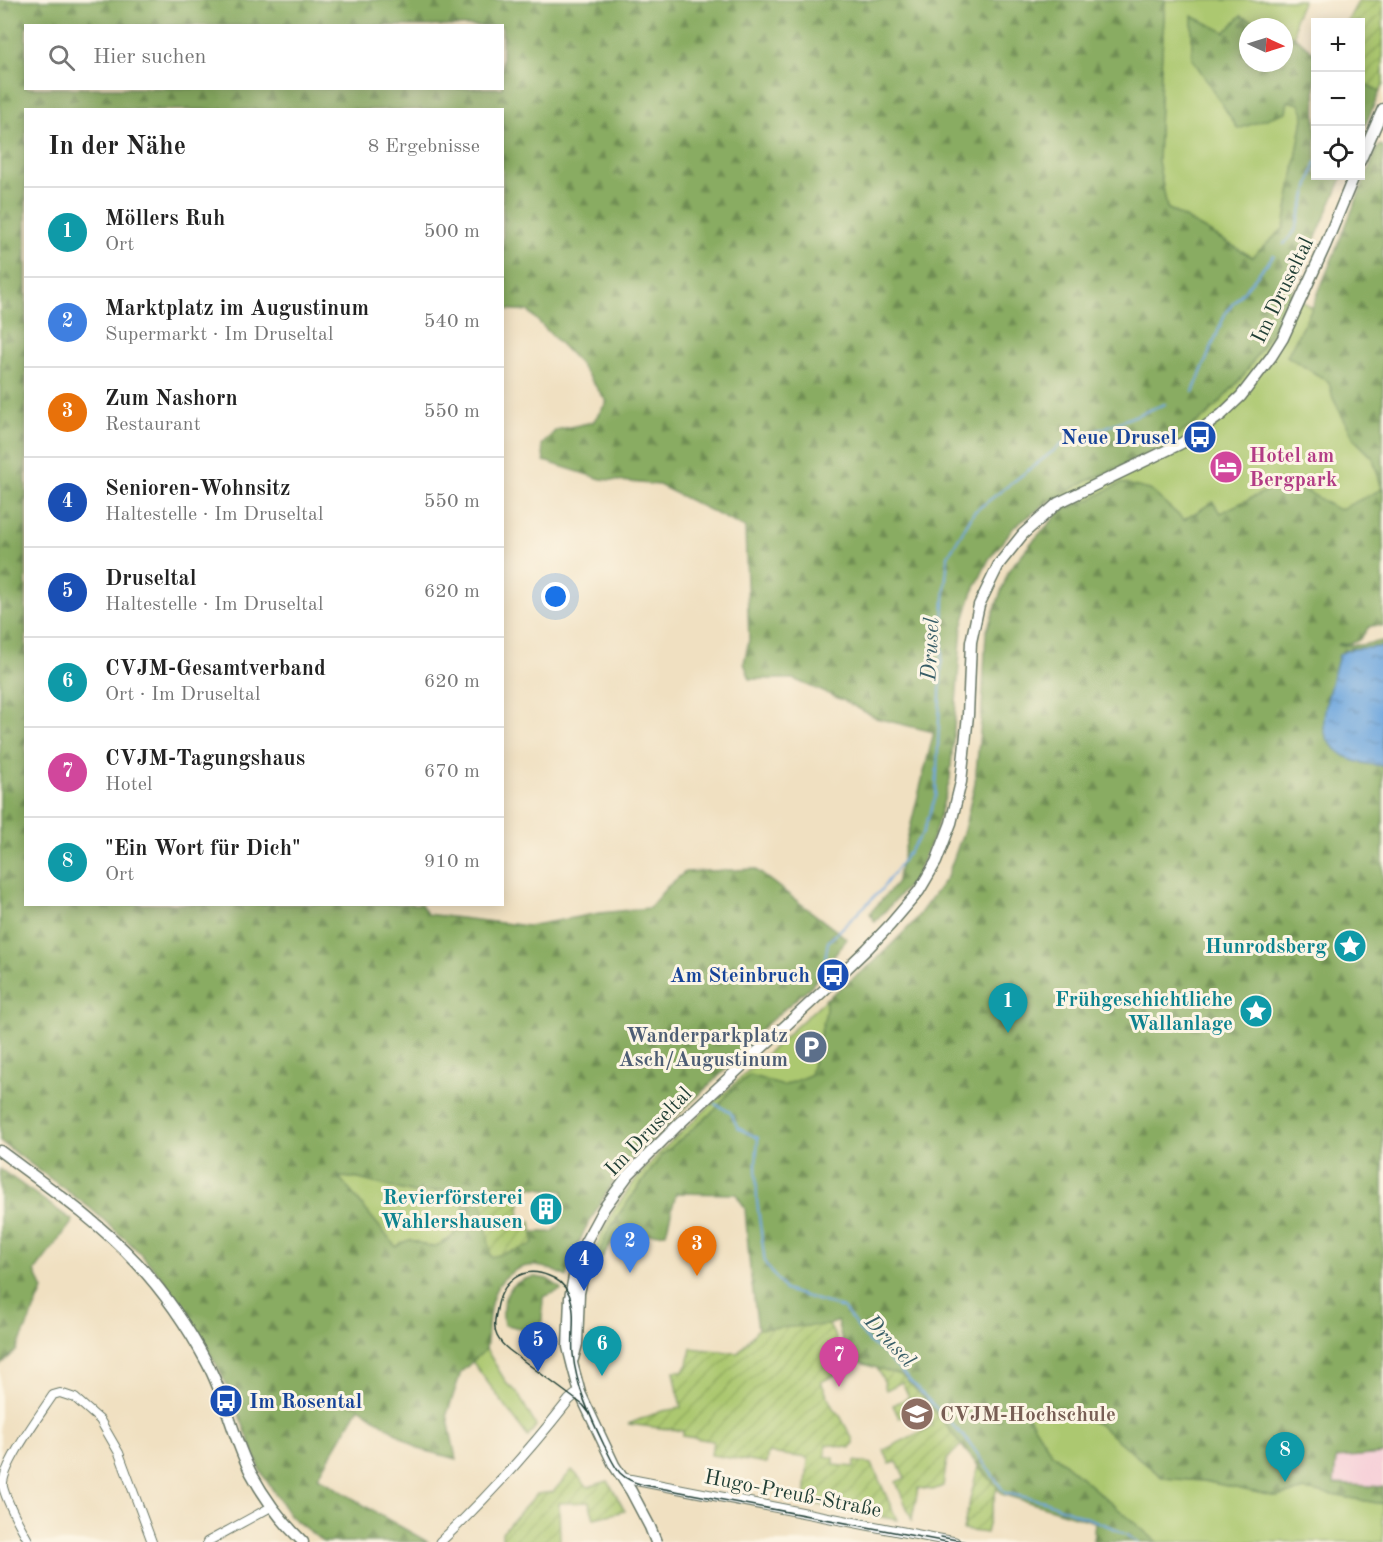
<!DOCTYPE html>
<html lang="de">
<meta charset="utf-8">
<style>
body{margin:0;font-family:"Old Standard TT",serif;background:#f2f2f2;color:#222}
.controls{position:absolute;right:18px;top:18px;display:grid;overflow:hidden;border-radius:0px;box-shadow:0 3px 15px #0003}
.controls button{width:54px;height:54px;display:grid;place-items:center;padding:0;border:0;border-bottom:2px solid #e0e0e0;background:#fff;color:#222;font:30px sans-serif}
.compass{position:absolute;left:1239px;top:18px;width:54px;height:54px;border-radius:50%;background:#fff;box-shadow:0 3px 15px #0003;rotate:94deg}
.you{position:absolute;left:556px;top:597px;width:21px;height:21px;margin:-15px;border:4px solid #fff;border-radius:50%;background:#1a73e8;box-shadow:0 0 0 9px #1a73e833}
.badge{display:grid;place-items:center;width:39px;height:39px;border-radius:50%;background:#b45309;color:#fff;font-size:20px;font-weight:700}
.pin{position:absolute;translate:-50% -50px;filter:drop-shadow(0 2px 3px #0008)}
.pin::after{content:'';position:absolute;top:32px;width:21px;height:18px;background:inherit;clip-path:polygon(0 0,100% 0,50% 100%)}
.list{margin:0;padding:0;list-style:none}
h2{display:flex;justify-content:space-between;align-items:center;height:78px;margin:0;padding:0 24px;font-size:26px}
h2 small{font-size:20px;font-weight:400;color:#767676}
.list li{display:grid;grid-template-columns:39px 1fr auto;gap:18px;align-items:center;box-sizing:border-box;height:90px;padding:0 24px;border-top:2px solid #e0e0e0}
.list b{display:block;font-size:22px;white-space:nowrap}
.list p{margin:0;font-size:20px;white-space:nowrap;color:#767676}
.list em{font-size:20px;font-style:normal;color:#767676}
.icon{flex:none;width:33px;height:33px;fill:none;stroke:currentColor;stroke-width:2;stroke-linecap:round;stroke-linejoin:round}
.map{position:relative;flex:none;width:1383px;height:1542px;overflow:hidden}
.search{position:absolute;background:#fff;box-shadow:0 3px 15px #0003;left:24px;top:24px;width:480px;height:66px;display:flex;align-items:center;gap:15px;box-sizing:border-box;padding:0 21px;border-radius:0px;color:#767676;font-size:22px}
.panel{position:absolute;background:#fff;box-shadow:0 3px 15px #0003;left:24px;top:108px;width:480px;height:798px;border-radius:0px}
.map>svg:first-child{display:block}
.built{fill:#f6cfd8}
.green{fill:#acc86f;stroke:#668252;stroke-width:1.5}
.forest{fill:url(#forest-firs);stroke:#54744b;stroke-width:1.5;fill-rule:evenodd}
.garden{fill:url(#garden-furrows);stroke:#668252;stroke-width:1.5}
.water{fill:url(#water-ripples);stroke:#487289;stroke-width:1.5}
.lines{fill:none;stroke-linecap:round;stroke-linejoin:round}
.stream{stroke:#70a7de;stroke-width:2}
.minor-casing{stroke:#687665;stroke-width:10}
.tertiary-casing{stroke:#687665;stroke-width:11}
.secondary-casing{stroke:#687665;stroke-width:13}
.minor{stroke:#fff;stroke-width:8}
.tertiary{stroke:#fff;stroke-width:9}
.secondary{stroke:#fff;stroke-width:10}
.tram{stroke:#1f3d34;stroke-width:1.5}
.labels{text-anchor:middle;stroke-width:6;stroke-linejoin:round;paint-order:stroke}
.street-label{font-size:21px;fill:#1f3d34;stroke:#fcf5e5}
.transit-label{font-size:21px;font-weight:bold;fill:#164399;stroke:#fcf5e5;text-anchor:end}
.hotel-label{font-size:21px;font-weight:bold;fill:#b23c85;stroke:#fcf5e5;text-anchor:start}
.culture-label{font-size:21px;font-weight:bold;fill:#0d838f;stroke:#fcf5e5;text-anchor:end}
.service-label{font-size:21px;font-weight:bold;fill:#4e5e75;stroke:#fcf5e5;text-anchor:end}
.education-label{font-size:21px;font-weight:bold;fill:#785e54;stroke:#fcf5e5;text-anchor:start}
.water-label{font-size:22px;font-style:italic;fill:#375d67;stroke:#fcf5e5}
</style>
<div class="map">
<svg width="1383" height="1542" viewBox="0 0 1383 1542">
<defs>
<pattern id="forest-firs" width="22" height="20" patternUnits="userSpaceOnUse" patternTransform="scale(1.5)"><rect width="22" height="20" fill="#89ac62"/><path d="M5 1l3.5 6h-7zM16 11l3.5 6h-7z" fill="#6f8d52"/></pattern>
<pattern id="garden-furrows" width="10" height="10" patternUnits="userSpaceOnUse" patternTransform="scale(1.5)"><rect width="10" height="10" fill="#acc86f"/><path d="M-1 1l2-2M0 10L10 0M9 11l2-2" fill="none" stroke="#8ba45c"/></pattern>
<pattern id="water-ripples" width="26" height="14" patternUnits="userSpaceOnUse" patternTransform="scale(1.5)"><rect width="26" height="14" fill="#70a7de"/><path d="M2 4q2-2 4 0t4 0M15 11q2-2 4 0t4 0" fill="none" stroke="#5b89b5"/></pattern>
</defs>
<rect width="100%" height="100%" fill="#fcf5e5"/>
<filter id="ink" filterUnits="userSpaceOnUse"><feTurbulence type="fractalNoise" baseFrequency=".0167" numOctaves="2"/><feDisplacementMap in="SourceGraphic" scale="12" xChannelSelector="R" yChannelSelector="G"/><feConvolveMatrix kernelMatrix="1 2 1 2 8 2 1 2 1" color-interpolation-filters="sRGB"/></filter>
<filter id="wash" filterUnits="userSpaceOnUse"><feTurbulence type="fractalNoise" baseFrequency=".008" numOctaves="4" result="noise"/><feDisplacementMap in="SourceGraphic" scale="24" xChannelSelector="R" yChannelSelector="G"/><feGaussianBlur stdDeviation="1.35" result="paint"/><feColorMatrix in="noise" values="0 0 0 0 0 0 0 0 0 0 0 0 0 0 0 0 0 1.4 0 .05"/><feComposite in="paint" operator="in"/></filter>
<g filter="url(#wash)">
<rect width="100%" height="100%" fill="#f0e0c1"/>
<path class="built" d="M1383,1454V1487L1334,1485L1335,1458Z"/>
<g class="green">
<path d="M1165,0H1303L1295,18V37L1284,33V27H1268L1241,16L1225,33L1192,17L1287,101L1300,104L1304,113L1284,228L1252,257L1167,208L1158,161L1161,69Z"/>
<path d="M1292,293L1312,308L1287,356L1329,382L1333,398L1355,440L1373,458L1383,489L1339,511L1296,485L1272,488L1220,514L1213,502L1184,520L1150,490L1091,499L1062,511L1053,499L1087,481L1132,461L1167,442L1209,414L1244,375L1280,318Z"/>
<path d="M826,999V1012L810,1075L783,1086L750,1075L732,1089L715,1110L662,1155L619,1214L607,1235L597,1259H601L599,1264L591,1263L601,1235L614,1210L634,1182L660,1152Z"/>
<path d="M338,1177L355,1178L414,1193L464,1188C465,1207 465,1233 444,1242C443,1243 436,1246 435,1246C416,1249 417,1231 396,1247Z"/>
<path d="M486,1349L507,1384L517,1392L536,1426L528,1437L472,1361Z"/>
<path d="M1061,1407L1098,1424L1163,1478L1204,1481L1277,1497L1305,1490L1383,1504V1542H1157L1051,1452L1024,1410Z"/>
</g>
<g class="forest">
<path d="M0,0H1165L1161,69L1158,161L1167,208L1252,257L1284,228L1304,113L1300,104L1288,101L1286,112L1238,129L1192,58V16L1225,32L1241,16L1268,27H1248V63H1284V33L1295,37L1315,53L1316,176H1343L1280,318L1244,375L1209,414L1167,442L1132,461L1087,481L1053,499L1014,527L989,559L972,594L962,627L950,779L935,832L915,878L875,922L870,913L896,884L934,732L876,718L845,701L793,679H750L744,663L749,640L745,528L659,485L601,479L544,461L542,445L556,430L593,422L607,402L579,363L528,311L503,309L502,110H26V904H421L427,914L528,926L600,913L649,908L667,887L685,872L755,869L847,939L812,985L760,1030L723,1072L619,1172L585,1229L570,1263L567,1277C558,1272 547,1267 536,1266C517,1264 498,1279 493,1297C487,1313 489,1331 486,1349L461,1372L447,1414L456,1459L419,1449L359,1407L318,1477L378,1514L428,1542H323L290,1516L261,1472L244,1427L220,1371L195,1327L161,1276L133,1246L90,1208L0,1141ZM26,26H502V88H26ZM339,1177L355,1178L414,1193L464,1188C465,1208 464,1233 444,1242C443,1243 436,1246 435,1246C416,1249 417,1231 396,1247ZM521,1186L563,1191L560,1224L553,1232H532L533,1242L480,1187Z"/>
<path d="M1361,82L1380,91L1361,135Z"/>
<path d="M1381,145L1383,147V626C1364,623 1369,631 1359,640C1354,644 1345,643 1339,644L1338,645H1360L1383,641V646L1361,649L1351,648L1355,761L1383,766V1454L1336,1458L1334,1484L1383,1487V1504L1305,1490L1277,1497L1204,1481L1163,1478L1098,1424L1061,1407L1024,1410L1051,1452L1157,1542H1093L1095,1522L1002,1494L961,1445L929,1404L903,1376L847,1359L837,1321L829,1325L758,1329L750,1270L745,1208L736,1194L676,1193L666,1233L616,1236L601,1259H597L606,1235L619,1214L662,1155L715,1110L732,1089L750,1075L783,1086L810,1075L826,1012V999L873,963L913,923L947,877L964,830L975,783L982,710L986,633L1009,570L1032,542L1061,511L1091,499L1121,483L1150,490L1184,520L1213,502L1220,513L1272,488L1296,485L1339,510L1382,489L1373,458L1355,440L1333,398L1329,382L1287,356L1312,308L1378,147Z"/>
<path d="M0,1169L73,1221L35,1271L43,1290L16,1351L0,1365Z"/>
<path d="M536,1277L547,1279L561,1288V1290L543,1297L541,1342C529,1333 520,1326 504,1325C499,1300 509,1279 536,1277Z"/>
</g>
<g class="garden">
<path d="M1359,0H1383V85L1380,91L1361,82L1360,22H1347Z"/>
<path d="M521,1186L519,1220L531,1221L533,1237V1242L530,1246L491,1257L480,1187Z"/>
<path d="M829,1325L847,1359L845,1364L835,1369L837,1374L821,1382L834,1410L839,1414L853,1440V1445L850,1448L826,1444L825,1456L834,1458V1465L854,1467L855,1461L872,1464L897,1520L805,1502L808,1458L768,1453L766,1464L711,1455L713,1441L683,1436V1431L628,1424L662,1411L681,1408L674,1371H683L688,1365L691,1348L738,1353L758,1329Z"/>
<path d="M877,1368L903,1376L929,1404L961,1445L947,1459L943,1486L933,1490L918,1488L912,1520L896,1482L905,1478L897,1462L890,1464L884,1450L932,1426L923,1407L899,1418L893,1405L909,1397L902,1382L886,1390L884,1384L885,1383Z"/>
<path d="M978,1466L997,1487L986,1533L963,1530Z"/>
<path d="M572,1470L588,1487L608,1481L625,1511L594,1518L589,1502L559,1503L560,1542H502V1532L537,1494L553,1492Z"/>
</g>
<path class="water" d="M1383,646V766C1374,765 1364,764 1355,761C1344,757 1328,745 1325,733C1320,714 1334,675 1339,655C1351,645 1368,650 1383,646Z"/>
<g class="lines">
<g class="stream">
<path d="M1360,52L1361,51"/>
<path d="M1284,244L1295,231L1316,162"/>
<path d="M1193,392L1226,312L1274,255"/>
<path d="M822,977L828,942L881,890L923,833L936,795L944,599L948,556L974,512L1061,445L1165,404"/>
<path d="M715,1104L730,1112L738,1128L758,1138L756,1164L757,1201L765,1263L785,1290L843,1308L868,1341L883,1353L969,1442L1005,1493L1044,1501L1116,1529L1138,1542"/>
</g>
</g>
</g>
<g filter="url(#ink)">
<g class="lines">
<defs>
<g id="minor">
<path d="M29,1542C20,1525 8,1506 3,1487C0,1468 42,1412 53,1395L60,1393L75,1398L100,1420L119,1453L152,1542"/>
<path d="M207,1542L271,1507"/>
</g>
<g id="tertiary">
<path d="M623,1478L955,1542"/>
<path d="M440,1542C487,1498 529,1451 569,1400L575,1395L580,1393"/>
</g>
<g id="secondary">
<path d="M1360,161L1383,109"/>
<path d="M0,1151C47,1186 97,1220 137,1263C165,1293 188,1327 207,1363C226,1398 233,1438 251,1473C265,1499 282,1522 303,1542"/>
<path d="M573,1359L577,1344L579,1293L589,1247"/>
<path d="M656,1542L650,1527L631,1491L614,1465L580,1393L573,1367L568,1347L570,1298L576,1266L585,1243L604,1208L628,1175L679,1124L821,993L867,949L890,925L919,891L936,862L951,823L961,782L968,715L971,642L979,605L999,564L1023,534L1058,503L1182,443L1221,415L1241,396L1271,357L1283,338L1325,246L1354,176"/>
</g>
</defs>
<use href="#minor" class="minor-casing"/>
<use href="#tertiary" class="tertiary-casing"/>
<use href="#secondary" class="secondary-casing"/>
<use href="#minor" class="minor"/>
<use href="#tertiary" class="tertiary"/>
<use href="#secondary" class="secondary"/>
<g class="tram">
<path d="M590,1414L583,1405L509,1350C504,1346 500,1342 497,1336C493,1328 495,1318 497,1309C501,1283 522,1264 549,1276C558,1279 565,1286 569,1294C577,1312 571,1335 573,1354C576,1386 590,1416 604,1445C609,1454 613,1465 620,1473C627,1480 635,1483 644,1485L947,1542"/>
<path d="M941,1537L967,1542"/>
</g>
</g>
</g>
<defs>
<symbol id="bus-disc" viewBox="-11 -11 22 22"><circle r="9.5" fill="#1a4fb4" stroke="#fcf5e5"/><path d="M-5-6H5V4H4V6H2V4H-2V6H-4V4H-5ZM-3.5-4V0h7V-4ZM-3.5 1.2v1.5H-2V1.2ZM2 1.2v1.5H3.5V1.2Z" fill="#fff"/></symbol>
<symbol id="hotel-disc" viewBox="-11 -11 22 22"><circle r="9.5" fill="#d1479c" stroke="#fcf5e5"/><path d="M-6-4.5h1.5V1H6V5H4.5V3h-9V5H-6ZM-4 0a1.8 1.8 0 1 1 3.6 0ZM.5 0V-2.5h3Q6-2.5 6 0Z" fill="#fff"/></symbol>
<symbol id="sight-disc" viewBox="-11 -11 22 22"><circle r="9.5" fill="#0f9aa8" stroke="#fcf5e5"/><path d="M0-6L1.8-2.2L6-1.7L2.9 1.2L3.7 5.4L0 3.3L-3.7 5.4L-2.9 1.2L-6-1.7L-1.8-2.2Z" fill="#fff"/></symbol>
<symbol id="parking-disc" viewBox="-11 -11 22 22"><circle r="9.5" fill="#5c6f8a" stroke="#fcf5e5"/><path d="M-3.5-5.5H1a3.5 3.5 0 0 1 0 7H-1V5.5H-3.5ZM-1-3.4V-.6H.8a1.4 1.4 0 0 0 0-2.8Z" fill="#fff"/></symbol>
<symbol id="building-disc" viewBox="-11 -11 22 22"><circle r="9.5" fill="#0f9aa8" stroke="#fcf5e5"/><path d="M-4-6H4V6H1V3H-1V6H-4ZM-2.5-4.3h1.7v1.8h-1.7ZM.8-4.3h1.7v1.8H.8ZM-2.5-1h1.7V.8h-1.7ZM.8-1h1.7V.8H.8Z" fill="#fff"/></symbol>
<symbol id="university-disc" viewBox="-11 -11 22 22"><circle r="9.5" fill="#8d6e63" stroke="#fcf5e5"/><path d="M0-5L7-2L0 1L-7-2ZM-4 1L0 2.5L4 1V4Q0 6-4 4Z" fill="#fff"/></symbol>
</defs>
<g fill-rule="evenodd">
<use href="#bus-disc" x="1181" y="418" width="38" height="38"/>
<use href="#hotel-disc" x="1207" y="448" width="38" height="38"/>
<use href="#sight-disc" x="1331" y="927" width="38" height="38"/>
<use href="#bus-disc" x="814" y="956" width="38" height="38"/>
<use href="#sight-disc" x="1237" y="992" width="38" height="38"/>
<use href="#parking-disc" x="792" y="1028" width="38" height="38"/>
<use href="#building-disc" x="527" y="1190" width="38" height="38"/>
<use href="#bus-disc" x="207" y="1382" width="38" height="38"/>
<use href="#university-disc" x="898" y="1395" width="38" height="38"/>
</g>
<g class="labels">
<g class="street-label">
<text transform="translate(1282 290) rotate(-64)" y="7">Im Druseltal</text>
<text transform="translate(648 1131) rotate(-46)" y="7">Im Druseltal</text>
<text transform="translate(793 1493) rotate(11)" y="7">Hugo-Preuß-Straße</text>
</g>
<g class="transit-label">
<text x="1177" y="444">Neue Drusel</text>
<text x="810" y="982">Am Steinbruch</text>
<text x="249" y="1408" text-anchor="start">Im Rosental</text>
</g>
<g class="hotel-label">
<text x="1249" y="462">Hotel am<tspan x="1249" dy="24">Bergpark</tspan></text>
</g>
<g class="culture-label">
<text x="1327" y="953">Hunrodsberg</text>
<text x="1233" y="1006">Frühgeschichtliche<tspan x="1233" dy="24">Wallanlage</tspan></text>
<text x="523" y="1204">Revierförsterei<tspan x="523" dy="24">Wahlershausen</tspan></text>
</g>
<g class="service-label">
<text x="788" y="1042">Wanderparkplatz<tspan x="788" dy="24">Asch/Augustinum</tspan></text>
</g>
<g class="education-label">
<text x="940" y="1421">CVJM-Hochschule</text>
</g>
<g class="water-label">
<text transform="translate(929 649) rotate(-87)" y="8">Drusel</text>
<text transform="translate(891 1340) rotate(47)" y="8">Drusel</text>
</g>
</g>
</svg>
<div class="controls">
<button>+</button>
<button>−</button>
<button><svg class="icon" aria-label="locate" viewBox="0 0 24 24"><circle cx="12" cy="12" r="6"/><path d="M12 2v4M12 18v4M2 12h4M18 12h4"/></svg></button>
</div>
<svg class="compass" viewBox="-18 -18 36 36"><path d="M0-13l5 13h-10z" fill="#e53935"/><path d="M0 13l5-13h-10z" fill="#767676"/></svg>
<div class="you"></div>
<div class="pin badge" style="left:1008px;top:1033px;background:#0f9aa8">1</div>
<div class="pin badge" style="left:630px;top:1273px;background:#3f7fe0">2</div>
<div class="pin badge" style="left:697px;top:1276px;background:#e8710a">3</div>
<div class="pin badge" style="left:584px;top:1291px;background:#1a4fb4">4</div>
<div class="pin badge" style="left:538px;top:1372px;background:#1a4fb4">5</div>
<div class="pin badge" style="left:602px;top:1376px;background:#0f9aa8">6</div>
<div class="pin badge" style="left:839px;top:1387px;background:#d1479c">7</div>
<div class="pin badge" style="left:1285px;top:1482px;background:#0f9aa8">8</div>
<div class="search"><svg class="icon" aria-label="search" viewBox="0 0 24 24"><circle cx="10" cy="10" r="6"/><path d="M15 15l6 6"/></svg>Hier suchen</div>
<section class="panel">
<h2>In der Nähe<small>8 Ergebnisse</small></h2>
<ul class="list">
<li><span class="badge" style="background:#0f9aa8">1</span><div><b>Möllers Ruh</b><p>Ort</p></div><em>500 m</em></li>
<li><span class="badge" style="background:#3f7fe0">2</span><div><b>Marktplatz im Augustinum</b><p>Supermarkt · Im Druseltal</p></div><em>540 m</em></li>
<li><span class="badge" style="background:#e8710a">3</span><div><b>Zum Nashorn</b><p>Restaurant</p></div><em>550 m</em></li>
<li><span class="badge" style="background:#1a4fb4">4</span><div><b>Senioren-Wohnsitz</b><p>Haltestelle · Im Druseltal</p></div><em>550 m</em></li>
<li><span class="badge" style="background:#1a4fb4">5</span><div><b>Druseltal</b><p>Haltestelle · Im Druseltal</p></div><em>620 m</em></li>
<li><span class="badge" style="background:#0f9aa8">6</span><div><b>CVJM-Gesamtverband</b><p>Ort · Im Druseltal</p></div><em>620 m</em></li>
<li><span class="badge" style="background:#d1479c">7</span><div><b>CVJM-Tagungshaus</b><p>Hotel</p></div><em>670 m</em></li>
<li><span class="badge" style="background:#0f9aa8">8</span><div><b>&quot;Ein Wort für Dich&quot;</b><p>Ort</p></div><em>910 m</em></li>
</ul>
</section>
</div>
